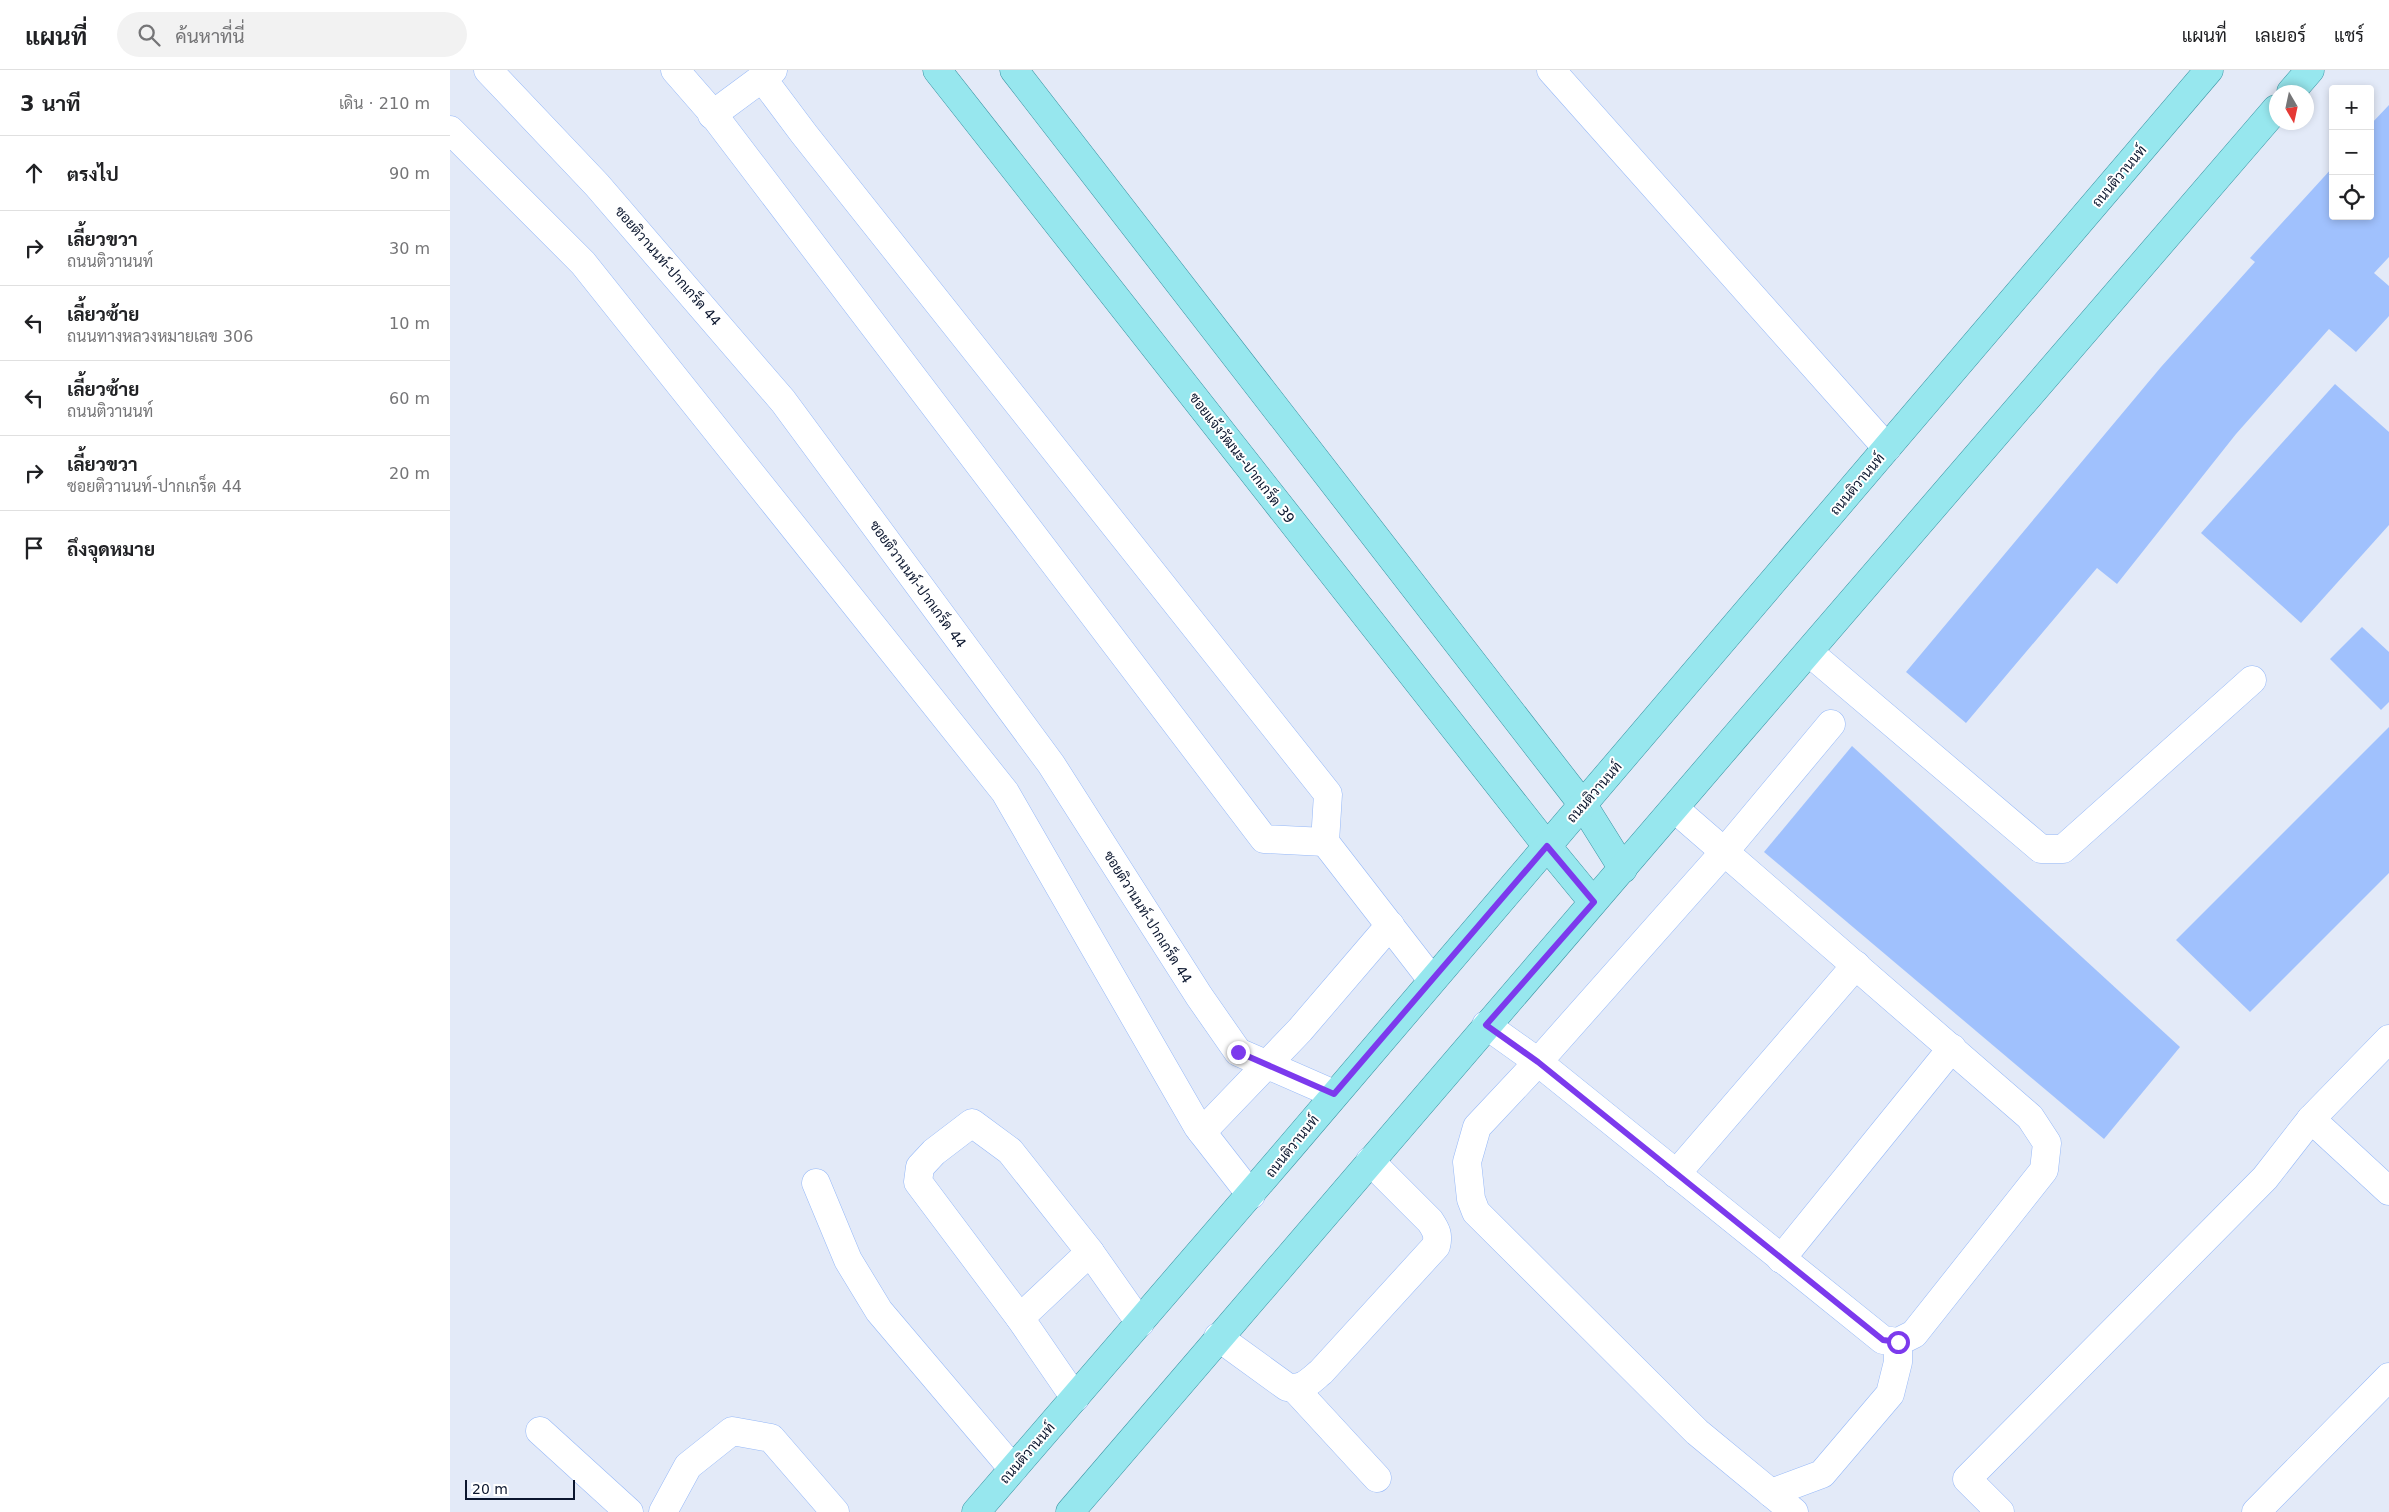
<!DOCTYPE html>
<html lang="th">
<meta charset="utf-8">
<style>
body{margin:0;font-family:"DejaVu Sans",Sarabun,sans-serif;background:#f2f2f2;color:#202124}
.controls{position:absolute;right:15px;top:15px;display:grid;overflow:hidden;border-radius:5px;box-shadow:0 2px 8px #0003}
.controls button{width:45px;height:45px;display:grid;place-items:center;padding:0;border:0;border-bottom:1px solid #e0e0e0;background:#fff;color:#202124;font:25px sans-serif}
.compass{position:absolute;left:1819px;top:15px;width:45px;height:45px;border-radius:50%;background:#fff;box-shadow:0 2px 8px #0003;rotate:171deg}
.scale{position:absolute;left:15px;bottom:12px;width:110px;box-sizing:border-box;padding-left:5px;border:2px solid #0b162e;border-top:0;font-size:14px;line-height:18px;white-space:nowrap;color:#0b162e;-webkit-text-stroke:4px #fff;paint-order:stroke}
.stop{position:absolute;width:15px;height:15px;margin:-11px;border:4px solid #7c3aed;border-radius:50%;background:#fff}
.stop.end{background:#7c3aed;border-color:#fff;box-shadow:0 1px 5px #0008}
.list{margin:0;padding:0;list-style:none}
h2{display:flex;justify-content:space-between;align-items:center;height:65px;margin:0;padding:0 20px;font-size:21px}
h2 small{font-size:16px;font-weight:400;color:#757577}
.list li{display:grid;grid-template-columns:32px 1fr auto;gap:15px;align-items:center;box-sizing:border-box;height:75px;padding:0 20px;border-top:1px solid #e0e0e0}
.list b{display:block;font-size:19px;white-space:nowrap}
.list p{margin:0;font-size:16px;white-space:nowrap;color:#757577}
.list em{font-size:16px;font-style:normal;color:#757577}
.icon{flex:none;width:28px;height:28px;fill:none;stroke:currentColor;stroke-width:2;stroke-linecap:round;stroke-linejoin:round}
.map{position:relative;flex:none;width:1939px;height:1442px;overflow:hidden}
header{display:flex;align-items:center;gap:30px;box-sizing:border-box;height:70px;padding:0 25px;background:#fff;border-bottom:1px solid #e0e0e0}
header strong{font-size:24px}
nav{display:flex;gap:28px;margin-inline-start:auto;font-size:18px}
.search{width:350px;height:45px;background:#f2f2f2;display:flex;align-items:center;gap:12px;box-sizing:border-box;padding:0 18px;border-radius:28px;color:#757577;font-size:19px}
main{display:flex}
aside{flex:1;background:#fff}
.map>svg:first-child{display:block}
.building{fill:#a0c1fd}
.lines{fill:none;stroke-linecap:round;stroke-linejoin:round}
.minor-casing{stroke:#95b8f8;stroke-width:29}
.major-casing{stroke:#3993a3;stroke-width:29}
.minor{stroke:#fff;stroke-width:28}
.major{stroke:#97e7ee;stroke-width:28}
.route{stroke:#7c3aed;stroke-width:6}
.labels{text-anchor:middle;stroke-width:4;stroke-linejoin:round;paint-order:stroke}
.street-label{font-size:14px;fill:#0b162e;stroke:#fff}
</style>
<header>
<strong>แผนที่</strong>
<div class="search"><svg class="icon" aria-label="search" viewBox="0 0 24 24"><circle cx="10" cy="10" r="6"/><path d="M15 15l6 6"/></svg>ค้นหาที่นี่</div>
<nav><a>แผนที่</a><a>เลเยอร์</a><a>แชร์</a></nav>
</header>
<main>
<aside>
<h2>3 นาที<small>เดิน · 210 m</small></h2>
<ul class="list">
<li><svg class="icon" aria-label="ahead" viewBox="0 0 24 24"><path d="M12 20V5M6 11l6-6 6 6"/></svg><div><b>ตรงไป</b></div><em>90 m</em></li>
<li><svg class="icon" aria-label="right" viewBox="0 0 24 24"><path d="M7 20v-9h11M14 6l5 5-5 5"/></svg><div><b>เลี้ยวขวา</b><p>ถนนติวานนท์</p></div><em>30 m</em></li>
<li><svg class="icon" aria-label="left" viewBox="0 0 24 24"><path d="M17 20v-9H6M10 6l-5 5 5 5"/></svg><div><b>เลี้ยวซ้าย</b><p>ถนนทางหลวงหมายเลข 306</p></div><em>10 m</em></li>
<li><svg class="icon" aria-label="left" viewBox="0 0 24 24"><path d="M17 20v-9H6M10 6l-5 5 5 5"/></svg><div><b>เลี้ยวซ้าย</b><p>ถนนติวานนท์</p></div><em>60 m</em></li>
<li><svg class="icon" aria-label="right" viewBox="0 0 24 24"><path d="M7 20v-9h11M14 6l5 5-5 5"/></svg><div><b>เลี้ยวขวา</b><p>ซอยติวานนท์-ปากเกร็ด 44</p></div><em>20 m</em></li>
<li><svg class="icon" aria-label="arrive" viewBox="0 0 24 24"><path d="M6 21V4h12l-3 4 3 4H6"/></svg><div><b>ถึงจุดหมาย</b></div></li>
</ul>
</aside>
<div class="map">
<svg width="1939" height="1442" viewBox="0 0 1939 1442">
<rect width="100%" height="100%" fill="#e3eaf8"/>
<g class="building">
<path d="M1939,35V187L1924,203L1939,216V246L1906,282L1879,259L1786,364L1667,514L1647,498L1516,653L1456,602L1711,297L1805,192L1800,188L1883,97V146H1920V55Z"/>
<path d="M1885,314L1939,362V455L1851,553L1751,463Z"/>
<path d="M1912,557L1939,582V632L1931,640L1880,589Z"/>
<path d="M1939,657V803L1800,942L1726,870Z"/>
<path d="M1402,676L1730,977L1654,1069L1314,782Z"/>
</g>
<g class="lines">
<defs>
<g id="minor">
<path d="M38,0L147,115L333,331L601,694L749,926L788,982L884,1024"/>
<path d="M225,0L259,39L814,769L875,772"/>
<path d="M323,0L312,8L354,64L878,724L875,772L982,910"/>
<path d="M1101,0L1437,378"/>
<path d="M262,45L312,8"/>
<path d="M0,60L133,193L555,722L748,1057L801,1125"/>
<path d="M1360,583L1591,779H1613L1802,610"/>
<path d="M1036,955L1088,992L1433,1270L1448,1272L1464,1264L1594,1100L1597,1073L1580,1047L1225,739"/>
<path d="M1861,1049L1939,1121"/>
<path d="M752,1062L850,960L940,855"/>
<path d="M1226,1104L1406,895"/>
<path d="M366,1113L398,1190L429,1241L563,1399"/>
<path d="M1331,1189L1502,978"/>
<path d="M570,1248L640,1182"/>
<path d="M768,1267L837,1317C852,1321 860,1311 871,1302L986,1176C989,1165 986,1160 980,1151L920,1091"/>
<path d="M845,1319L927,1408"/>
<path d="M625,1328L570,1248L468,1112L470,1097L484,1082L522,1053L560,1081L640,1182L690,1253"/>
<path d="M90,1361L179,1442"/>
<path d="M1321,1423L1372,1404L1440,1324L1448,1292V1272"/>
<path d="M213,1442L238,1396L282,1361L321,1368L385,1442"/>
<path d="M1344,1442L1247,1362L1026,1142L1021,1129L1017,1092L1027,1057L1088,992L1275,781L1381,654"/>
<path d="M1550,1442L1517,1409L1815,1108L1861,1049L1939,969"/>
<path d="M1806,1442L1939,1307"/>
</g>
<g id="major">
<path d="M487,0L1097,776L1143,832"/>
<path d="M564,0L1133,735L1173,799"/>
<path d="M1841,22L1860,0"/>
<path d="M526,1442C940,964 1349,482 1759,0"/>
<path d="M620,1442C1020,972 1424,507 1826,39"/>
</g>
</defs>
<use href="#minor" class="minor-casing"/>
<use href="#major" class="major-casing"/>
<use href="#minor" class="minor"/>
<use href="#major" class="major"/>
</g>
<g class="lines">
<path class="route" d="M788,982L884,1024L1097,776L1144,832L1036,955L1088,992L1433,1270L1448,1272"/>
</g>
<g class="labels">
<g class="street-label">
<text transform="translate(1669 106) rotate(-50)" y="5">ถนนติวานนท์</text>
<text transform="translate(218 196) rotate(49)" y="5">ซอยติวานนท์-ปากเกร็ด 44</text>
<text transform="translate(792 388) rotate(52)" y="5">ซอยแจ้งวัฒนะ-ปากเกร็ด 39</text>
<text transform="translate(1407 414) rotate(-50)" y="5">ถนนติวานนท์</text>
<text transform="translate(468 514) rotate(54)" y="5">ซอยติวานนท์-ปากเกร็ด 44</text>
<text transform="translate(1144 722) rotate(-49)" y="5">ถนนติวานนท์</text>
<text transform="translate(698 847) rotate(58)" y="5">ซอยติวานนท์-ปากเกร็ด 44</text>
<text transform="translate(842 1076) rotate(-51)" y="5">ถนนติวานนท์</text>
<text transform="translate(577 1383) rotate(-49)" y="5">ถนนติวานนท์</text>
</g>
</g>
</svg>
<div class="controls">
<button>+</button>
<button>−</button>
<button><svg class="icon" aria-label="locate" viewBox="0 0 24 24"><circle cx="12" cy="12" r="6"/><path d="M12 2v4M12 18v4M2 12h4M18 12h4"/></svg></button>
</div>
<svg class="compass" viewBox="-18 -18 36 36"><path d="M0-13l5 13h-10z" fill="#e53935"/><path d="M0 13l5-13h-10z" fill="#757577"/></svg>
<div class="scale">20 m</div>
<div class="stop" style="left:1448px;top:1272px"></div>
<div class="stop end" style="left:788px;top:982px"></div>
</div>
</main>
